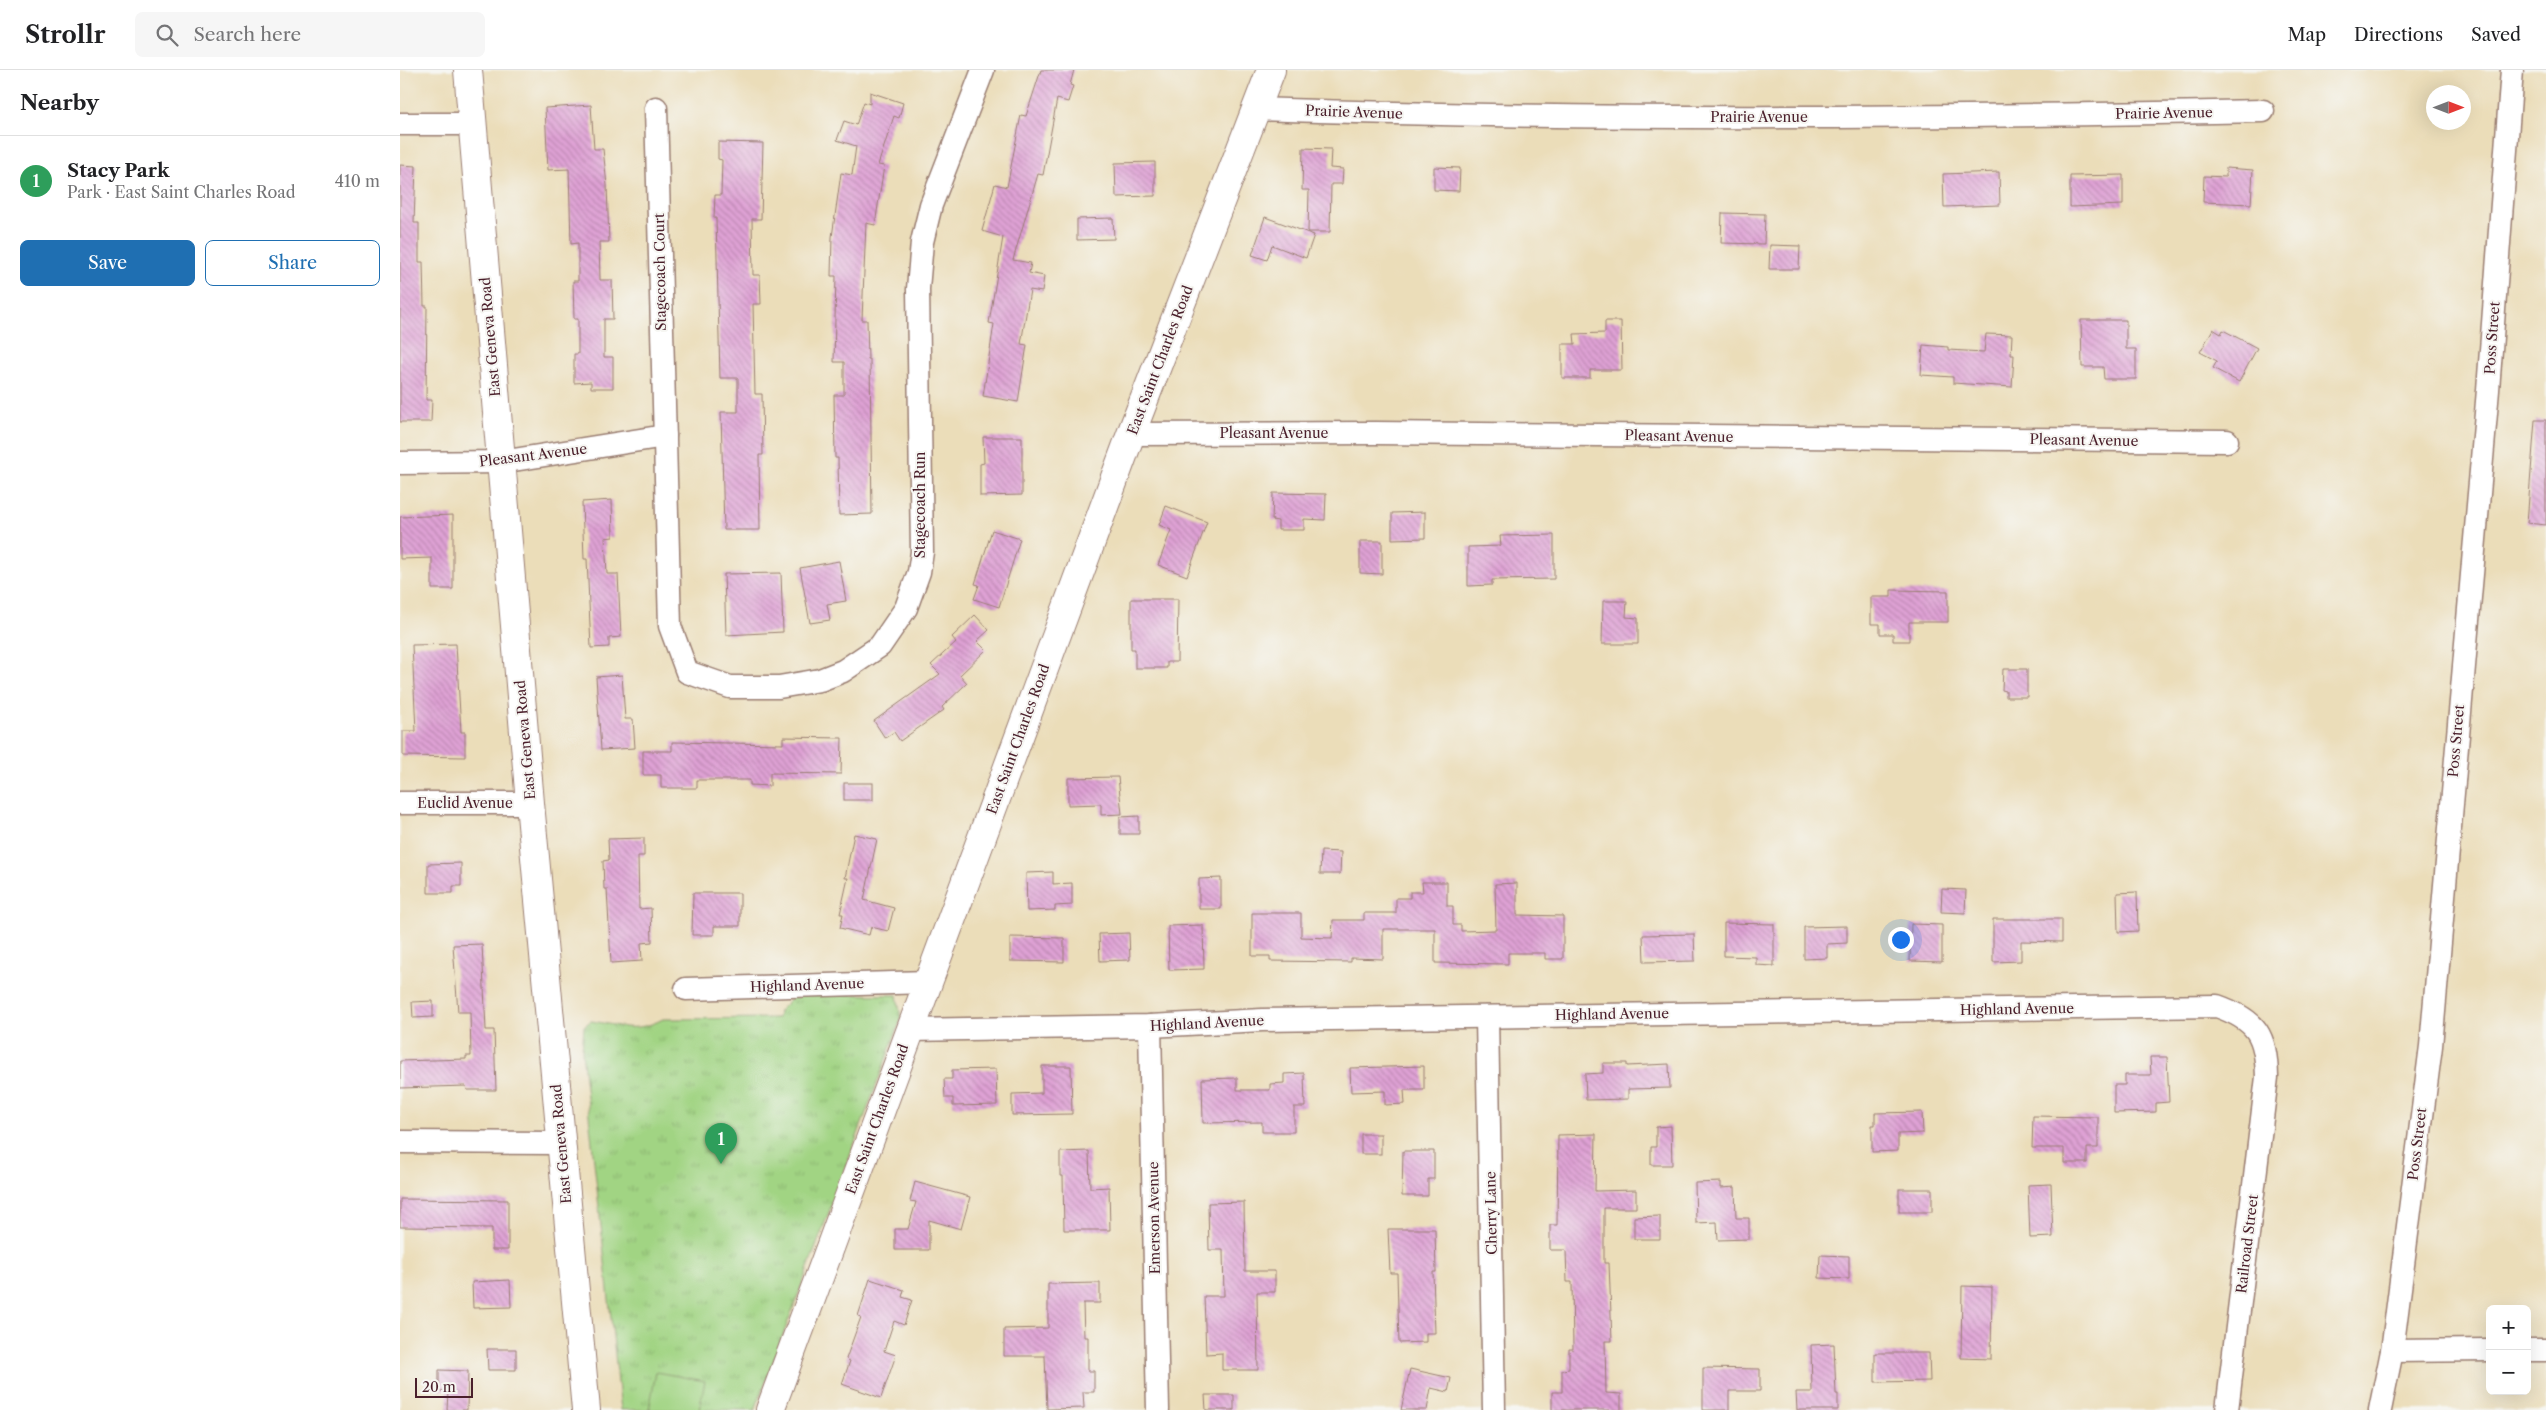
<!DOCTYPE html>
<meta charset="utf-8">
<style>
body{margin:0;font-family:"Libre Caslon Text",serif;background:#f6f6f6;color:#202124}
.controls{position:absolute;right:15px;bottom:15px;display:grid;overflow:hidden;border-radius:8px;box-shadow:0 5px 20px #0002}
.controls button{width:45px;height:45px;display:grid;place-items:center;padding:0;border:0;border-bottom:1px solid #e0e0e0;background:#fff;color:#202124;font:25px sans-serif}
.compass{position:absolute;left:2026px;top:15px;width:45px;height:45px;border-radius:50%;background:#fff;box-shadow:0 5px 20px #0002;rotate:90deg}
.scale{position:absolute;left:15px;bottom:12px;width:58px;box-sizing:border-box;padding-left:5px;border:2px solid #4a1f2b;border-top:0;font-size:14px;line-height:18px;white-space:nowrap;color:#4a1f2b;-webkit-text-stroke:4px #f6f6f2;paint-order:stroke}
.you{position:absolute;left:1500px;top:869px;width:18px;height:18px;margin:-12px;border:4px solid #fff;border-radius:50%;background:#1a73e8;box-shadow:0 0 0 8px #1a73e833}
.badge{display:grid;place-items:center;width:32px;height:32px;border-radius:50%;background:#1f6fb2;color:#fff;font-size:16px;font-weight:700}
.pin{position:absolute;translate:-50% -41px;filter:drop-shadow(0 1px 2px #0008)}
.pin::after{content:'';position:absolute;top:26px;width:18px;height:15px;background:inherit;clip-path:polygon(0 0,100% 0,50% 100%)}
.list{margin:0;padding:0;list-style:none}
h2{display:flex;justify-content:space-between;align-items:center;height:65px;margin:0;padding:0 20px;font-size:21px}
h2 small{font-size:16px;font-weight:400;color:#757577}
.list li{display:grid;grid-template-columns:32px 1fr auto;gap:15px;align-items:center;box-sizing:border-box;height:90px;padding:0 20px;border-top:1px solid #e0e0e0}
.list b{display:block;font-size:19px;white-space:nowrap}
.list p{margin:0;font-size:16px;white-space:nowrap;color:#757577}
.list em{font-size:16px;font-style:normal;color:#757577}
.actions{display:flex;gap:10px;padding:15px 20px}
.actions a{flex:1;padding:11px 0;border:1px solid #1f6fb2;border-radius:8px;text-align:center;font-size:18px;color:#1f6fb2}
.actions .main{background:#1f6fb2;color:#fff}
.icon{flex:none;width:28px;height:28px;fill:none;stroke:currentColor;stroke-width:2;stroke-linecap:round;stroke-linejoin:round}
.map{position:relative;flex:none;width:2146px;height:1340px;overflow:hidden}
header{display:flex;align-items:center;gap:30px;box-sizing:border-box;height:70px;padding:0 25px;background:#fff;border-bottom:1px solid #e0e0e0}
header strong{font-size:24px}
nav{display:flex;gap:28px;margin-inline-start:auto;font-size:18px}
.search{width:350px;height:45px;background:#f6f6f6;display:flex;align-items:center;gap:12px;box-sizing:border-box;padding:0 18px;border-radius:8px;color:#757577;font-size:19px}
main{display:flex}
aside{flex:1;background:#fff}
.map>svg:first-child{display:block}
.grass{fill:url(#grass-tufts);stroke:#767a57}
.pitch{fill:#a1d483;stroke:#767a57}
.building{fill:url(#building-back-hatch)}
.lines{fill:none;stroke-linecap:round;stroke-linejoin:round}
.street-casing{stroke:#9a7e72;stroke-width:25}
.secondary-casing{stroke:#9a7e72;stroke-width:30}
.street{stroke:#fff;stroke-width:22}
.secondary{stroke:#fff;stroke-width:28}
.labels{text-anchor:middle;stroke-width:4;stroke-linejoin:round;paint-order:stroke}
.street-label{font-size:14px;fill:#4a1f2b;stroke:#f6f6f2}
</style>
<header>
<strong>Strollr</strong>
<div class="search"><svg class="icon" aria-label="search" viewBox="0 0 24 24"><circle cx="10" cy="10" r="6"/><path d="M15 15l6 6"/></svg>Search here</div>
<nav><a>Map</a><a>Directions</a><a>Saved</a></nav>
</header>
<main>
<aside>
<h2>Nearby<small></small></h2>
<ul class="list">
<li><span class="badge" style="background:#2e9e5b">1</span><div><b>Stacy Park</b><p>Park · East Saint Charles Road</p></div><em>410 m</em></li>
</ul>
<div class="actions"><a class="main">Save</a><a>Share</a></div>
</aside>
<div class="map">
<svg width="2146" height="1340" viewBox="0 0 2146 1340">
<defs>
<pattern id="grass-tufts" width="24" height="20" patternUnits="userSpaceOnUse" patternTransform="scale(1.25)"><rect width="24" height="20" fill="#a1d483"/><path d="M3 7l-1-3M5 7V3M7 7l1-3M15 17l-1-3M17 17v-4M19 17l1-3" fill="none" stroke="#8cb671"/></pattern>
<pattern id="building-back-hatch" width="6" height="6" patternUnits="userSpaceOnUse" patternTransform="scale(1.25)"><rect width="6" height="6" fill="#dfa2d5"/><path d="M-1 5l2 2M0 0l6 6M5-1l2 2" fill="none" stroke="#b783ad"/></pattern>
</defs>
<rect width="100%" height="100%" fill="#f6f6f2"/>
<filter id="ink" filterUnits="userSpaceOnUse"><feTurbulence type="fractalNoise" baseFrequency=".02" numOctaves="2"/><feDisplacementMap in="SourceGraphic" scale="10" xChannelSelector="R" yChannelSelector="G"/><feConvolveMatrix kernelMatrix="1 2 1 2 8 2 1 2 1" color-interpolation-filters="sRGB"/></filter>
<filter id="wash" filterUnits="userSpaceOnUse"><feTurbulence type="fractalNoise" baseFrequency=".0096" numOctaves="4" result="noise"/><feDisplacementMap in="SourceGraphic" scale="20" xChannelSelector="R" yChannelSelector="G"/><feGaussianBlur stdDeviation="1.12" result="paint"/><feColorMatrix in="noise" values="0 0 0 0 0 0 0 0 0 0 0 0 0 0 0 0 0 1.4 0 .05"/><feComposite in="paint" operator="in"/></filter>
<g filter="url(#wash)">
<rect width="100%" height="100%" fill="#ebddb9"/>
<path class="grass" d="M396,924L497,925L501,949L355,1340H221L182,981L184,956L191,951C220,955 234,964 263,949L378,948L379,941Z"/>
<path class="pitch" d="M256,1302L305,1311L299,1340H249Z"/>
<g id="blocks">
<g class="building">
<path d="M641,0H674L670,15L673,16L668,32L657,29L643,105L638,104L613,190L631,193L629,203L644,206L642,222L630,220L621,274L627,275L618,332L583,326L594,254L589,253L603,167L582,161L595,114L607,117L621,45L626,46Z"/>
<path d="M470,22L503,33L499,48L494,46L478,95L484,96L475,155L466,153L462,250H467L468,289H470L472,444L439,445L438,388H435L434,325H444V292H434L436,206H431L432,167L441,103L452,105L456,76L437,70L444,51L456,55L464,32L470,34Z"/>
<path d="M191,35L194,79H203L207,115L209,172H199L200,210H212L213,249H204V287H213V318H191V312L174,313V284H178V249H174L173,211H178V173L171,174L169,99L148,100L145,38Z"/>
<path d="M318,72L363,73L361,149H352L353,205H360L361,234H353L355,324H362L363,385H359L360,460H324L321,342H338V308H320L316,148H314L315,125H321L322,90L318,89Z"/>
<path d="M903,78L931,79L930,98L943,99L942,114H931L930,162H908L909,120H902Z"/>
<path d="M755,92V126L716,127L715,93Z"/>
<path d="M0,95L16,96L14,153H19V192H23L24,236H27L26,330H32L31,352H0Z"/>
<path d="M1034,97L1060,98L1059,121L1034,120Z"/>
<path d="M1826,98L1853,100L1851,134L1803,132L1804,106L1826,107Z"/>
<path d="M1599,102L1600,135L1544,137L1543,104Z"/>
<path d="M1723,105V135L1670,137V106Z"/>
<path d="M1322,143L1365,144L1364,174L1321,173Z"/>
<path d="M865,147L914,165L906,188L872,175L867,190L852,185Z"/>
<path d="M713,148L714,169L677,170V149Z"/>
<path d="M1370,175L1400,176L1399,199H1369Z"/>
<path d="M1681,250H1726V279H1736V309H1704L1703,297H1682Z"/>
<path d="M1205,251H1221L1222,300H1190V308H1162V274H1175L1174,264L1205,263Z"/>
<path d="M1813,259L1821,264L1823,260L1857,278L1839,312L1813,298L1817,291L1800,282Z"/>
<path d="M1586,264L1612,265L1611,285H1614L1612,317L1553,313V307L1521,305L1523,275L1548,277V280L1584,282Z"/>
<path d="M2135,350H2146V455L2127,453Z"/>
<path d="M583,367H622V425L580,426V394L584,393Z"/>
<path d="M873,423L926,424L925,450L904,449V460H878V451L872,450Z"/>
<path d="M212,430L213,467L205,468L207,504H218L221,567L209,568V577L191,578L187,489H184L182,432Z"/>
<path d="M766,436L807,452L787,506L758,495L771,460L759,455Z"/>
<path d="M1025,442V468L992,469V443Z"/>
<path d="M53,445V519H32V488L0,489V447Z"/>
<path d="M592,460L620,469L599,537L574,529L579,515L575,514Z"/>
<path d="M1154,465V509L1092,510V515L1068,516V477L1101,476L1100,466Z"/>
<path d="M960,471H982V504L960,503Z"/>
<path d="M439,491L446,531L427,534L430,550L410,553L400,498Z"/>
<path d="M381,503L383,562L326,565L324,504Z"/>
<path d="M1491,520L1548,521V552H1509V571H1493V564H1480V554H1471V527H1491Z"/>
<path d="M731,529H778L777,592H767V598H735V579H731Z"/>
<path d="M1203,531H1227L1226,547L1238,548V574H1202Z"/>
<path d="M575,545L589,560L577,571L586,580L560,605L567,613L542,637L544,640L500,671L494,662L485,668L474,651L540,604L531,595L556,572L552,567Z"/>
<path d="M56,574L61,662H65V687L3,686V661H16L12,575Z"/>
<path d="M1603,599H1627V627H1606V621L1602,620Z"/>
<path d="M222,605L225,649H233L235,678L201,680L196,607Z"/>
<path d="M383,667L442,668L441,704L370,703V716L350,715V710H297V718H261V705H243V681H272V672L383,674Z"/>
<path d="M718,707L722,744L701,745V734L668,735V708Z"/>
<rect x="444" y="713" width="29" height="17"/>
<path d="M739,746V764H720V747Z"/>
<path d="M454,764L477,769L464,830L494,838L488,861L471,857L469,865L440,858L443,844H440L448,808H445Z"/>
<path d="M244,768V786H238L239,839L251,838L252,872L241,873L242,891L211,893L207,819H204L203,791L209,790L208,769Z"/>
<path d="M921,781L941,782L940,804H920Z"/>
<path d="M61,793V816H53V823H28V794Z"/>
<path d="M653,802V814L672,813V835L655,836V840L627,841L626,803Z"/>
<path d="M821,808V839H799V809Z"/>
<path d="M1022,812H1047V836H1053V855H1061V861L1096,860L1095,814L1117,813V845L1163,846V889H1145V883H1108V894L1035,893V859H983V889L951,888V892L870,891V886H852V843H901V867L932,868L933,850H964V843H996V828H1010V822H1023Z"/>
<path d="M1542,819L1566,820L1565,843L1541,842Z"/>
<path d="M1737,822L1738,861L1718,862L1717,823Z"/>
<path d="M293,823H340V856H314V865H292Z"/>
<path d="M1593,849H1662V872L1621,871V891L1593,892Z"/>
<path d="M1324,853L1374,854V896L1356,895V887L1324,886Z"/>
<path d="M1511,854L1542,855V892L1510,891Z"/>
<path d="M803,855L804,899L769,900L768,856Z"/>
<path d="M1447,856V873L1427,874V888L1404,889V857Z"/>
<path d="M729,863L730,890L700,891L699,864Z"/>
<path d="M1294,864L1295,891L1244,892L1243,865Z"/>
<path d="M610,867L664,868V892L610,891Z"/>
<path d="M82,874L86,960H94L96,1020H67L66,1016L0,1018V991L66,989V986H71L70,942H58L53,875Z"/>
<path d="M33,931V947L13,948L12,932Z"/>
<path d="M1750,987H1767L1769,1032L1756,1033V1042L1714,1043V1015H1725V1005H1751Z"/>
<path d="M1203,993H1227V996L1269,994L1270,1018L1228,1019V1029L1186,1030L1185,1004L1203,1003Z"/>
<path d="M642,996H671L672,1044L612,1045V1024L642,1023Z"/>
<path d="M1024,996V1020H1004L1005,1034L985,1035V1021L951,1022L950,998Z"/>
<path d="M596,999L597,1035L553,1036V1028H545L544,1009H552V1000Z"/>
<path d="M904,1003L905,1037H894V1062H862V1052L803,1053L802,1009L837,1008V1020H870V1014L884,1013V1004Z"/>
<path d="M1522,1042L1523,1063L1498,1064V1081L1472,1082V1055H1475V1043Z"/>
<path d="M1633,1046L1698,1047V1078H1687V1093H1664V1078H1632Z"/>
<path d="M1271,1056L1272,1095H1251V1077H1256V1057Z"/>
<rect x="961" y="1064" width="20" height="20"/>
<path d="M1196,1064L1195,1121L1236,1120V1138H1204V1193H1209L1212,1271H1205L1206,1323L1221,1324V1340H1152V1322H1162V1300L1169,1299V1279H1173L1172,1212H1167L1166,1180H1150V1155H1157L1158,1065Z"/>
<path d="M689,1081L690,1118L709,1117L710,1160H664L663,1106H660V1082Z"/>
<path d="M1003,1081H1034V1109H1028V1126H1002Z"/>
<path d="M515,1112L570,1127L561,1159L529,1150V1180H495V1159H508L516,1132L510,1131Z"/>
<path d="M1321,1112V1118L1335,1117L1336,1148H1349V1169L1318,1170L1317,1152L1296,1153L1295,1113Z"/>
<path d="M1651,1114L1653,1167L1630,1168L1628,1115Z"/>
<rect x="1499" y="1119" width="33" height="23"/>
<path d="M0,1129L108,1130V1180H92V1158L0,1157Z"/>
<path d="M844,1132L845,1201H875V1222H857L858,1300H822V1283L806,1284L804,1226H824L823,1180H809L808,1133Z"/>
<path d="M1260,1146V1169H1234V1147Z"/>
<path d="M988,1159H1035L1036,1202H1033L1035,1263H1026V1272L999,1273L997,1203H990Z"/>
<path d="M1420,1185L1449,1186V1209L1419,1208Z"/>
<path d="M470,1209L504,1220L502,1227L512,1230L504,1255L494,1251L484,1281L496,1285L481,1328L442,1314L450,1291L446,1289L461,1247L458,1246Z"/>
<path d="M110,1210L111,1237L73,1238L72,1212Z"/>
<path d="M700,1213V1233H683L684,1267H688V1301H694V1322H683L684,1338L647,1339L645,1286H604V1259L648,1258V1214Z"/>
<path d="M1562,1216L1592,1217L1591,1289L1561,1288Z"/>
<path d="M1434,1274L1436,1324H1438V1340H1397L1396,1322H1412L1411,1275Z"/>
<path d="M87,1279H116V1300H88Z"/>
<path d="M1475,1283H1529L1530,1311L1475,1312Z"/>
<path d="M1303,1298L1360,1299V1321H1329V1340H1303Z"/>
<path d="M1010,1299L1051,1308L1048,1322L1031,1318L1027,1340H1001Z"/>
<path d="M39,1300L68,1301L67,1340H47L48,1321H39Z"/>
<path d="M805,1325H834V1340H806Z"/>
</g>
</g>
</g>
<g filter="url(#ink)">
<use href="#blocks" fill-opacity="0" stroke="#9a7e72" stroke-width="1"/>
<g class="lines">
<defs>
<g id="street">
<path d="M256,38L270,556L287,602L330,617H379L420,610L443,601L480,576L506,538L519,502L522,482L518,219L522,172L531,135L583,0"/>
<path d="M856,39C1192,51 1527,48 1863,41"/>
<path d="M0,54H73"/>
<path d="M731,364L975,363L1827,371"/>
<path d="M0,393L101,392L265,366"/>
<path d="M0,733H130"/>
<path d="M286,919L528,912"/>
<path d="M1087,947L1094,1340"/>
<path d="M750,956L758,1340"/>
<path d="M510,960L750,956L862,950L1817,936C1857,950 1866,965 1867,1007L1827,1340"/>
<path d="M0,1072L160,1073"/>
<path d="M2127,1280H2146"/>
<path d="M1992,1281L2090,1280"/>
<path d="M1980,1340L1992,1281L2031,976L2088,320L2112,0"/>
</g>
<g id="secondary">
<path d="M68,0L130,733L186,1340"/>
<path d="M370,1340L731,364L871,0"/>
</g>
</defs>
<use href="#street" class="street-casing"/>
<use href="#secondary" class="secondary-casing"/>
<use href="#street" class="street"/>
<use href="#secondary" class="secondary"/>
</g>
</g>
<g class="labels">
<g class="street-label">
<text transform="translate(954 42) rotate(2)" y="5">Prairie Avenue</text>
<text transform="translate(1764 43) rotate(-1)" y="5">Prairie Avenue</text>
<text x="1359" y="52">Prairie Avenue</text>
<text transform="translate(260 202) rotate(-91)" y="5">Stagecoach Court</text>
<text transform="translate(90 267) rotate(-95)" y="5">East Geneva Road</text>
<text transform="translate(2092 268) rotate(-86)" y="5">Poss Street</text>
<text transform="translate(760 290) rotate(-69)" y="5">East Saint Charles Road</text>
<text x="874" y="368">Pleasant Avenue</text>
<text transform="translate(1279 366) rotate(1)" y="5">Pleasant Avenue</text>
<text transform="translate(1684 370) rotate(1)" y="5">Pleasant Avenue</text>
<text transform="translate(133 385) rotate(-7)" y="5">Pleasant Avenue</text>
<text transform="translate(520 435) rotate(-90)" y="5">Stagecoach Run</text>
<text transform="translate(618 669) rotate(-70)" y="5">East Saint Charles Road</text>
<text transform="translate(125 670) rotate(-95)" y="5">East Geneva Road</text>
<text transform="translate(2056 671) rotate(-85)" y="5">Poss Street</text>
<text x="65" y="738">Euclid Avenue</text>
<text transform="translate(407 915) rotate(-2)" y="5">Highland Avenue</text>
<text transform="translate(1617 939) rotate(-1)" y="5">Highland Avenue</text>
<text transform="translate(1212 944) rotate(-1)" y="5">Highland Avenue</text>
<text transform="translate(807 953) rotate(-3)" y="5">Highland Avenue</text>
<text transform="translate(477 1049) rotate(-70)" y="5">East Saint Charles Road</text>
<text transform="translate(161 1074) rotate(-95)" y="5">East Geneva Road</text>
<text transform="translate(2017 1074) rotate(-83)" y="5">Poss Street</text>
<text transform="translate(1091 1143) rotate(-91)" y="5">Cherry Lane</text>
<text transform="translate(754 1148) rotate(-91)" y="5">Emerson Avenue</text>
<text transform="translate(1847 1174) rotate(-83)" y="5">Railroad Street</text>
</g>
</g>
</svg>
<div class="controls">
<button>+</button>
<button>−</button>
</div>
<svg class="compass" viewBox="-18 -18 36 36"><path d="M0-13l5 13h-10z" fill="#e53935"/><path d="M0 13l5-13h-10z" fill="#757577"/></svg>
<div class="scale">20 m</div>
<div class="you"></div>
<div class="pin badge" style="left:321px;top:1094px;background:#2e9e5b">1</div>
</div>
</main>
